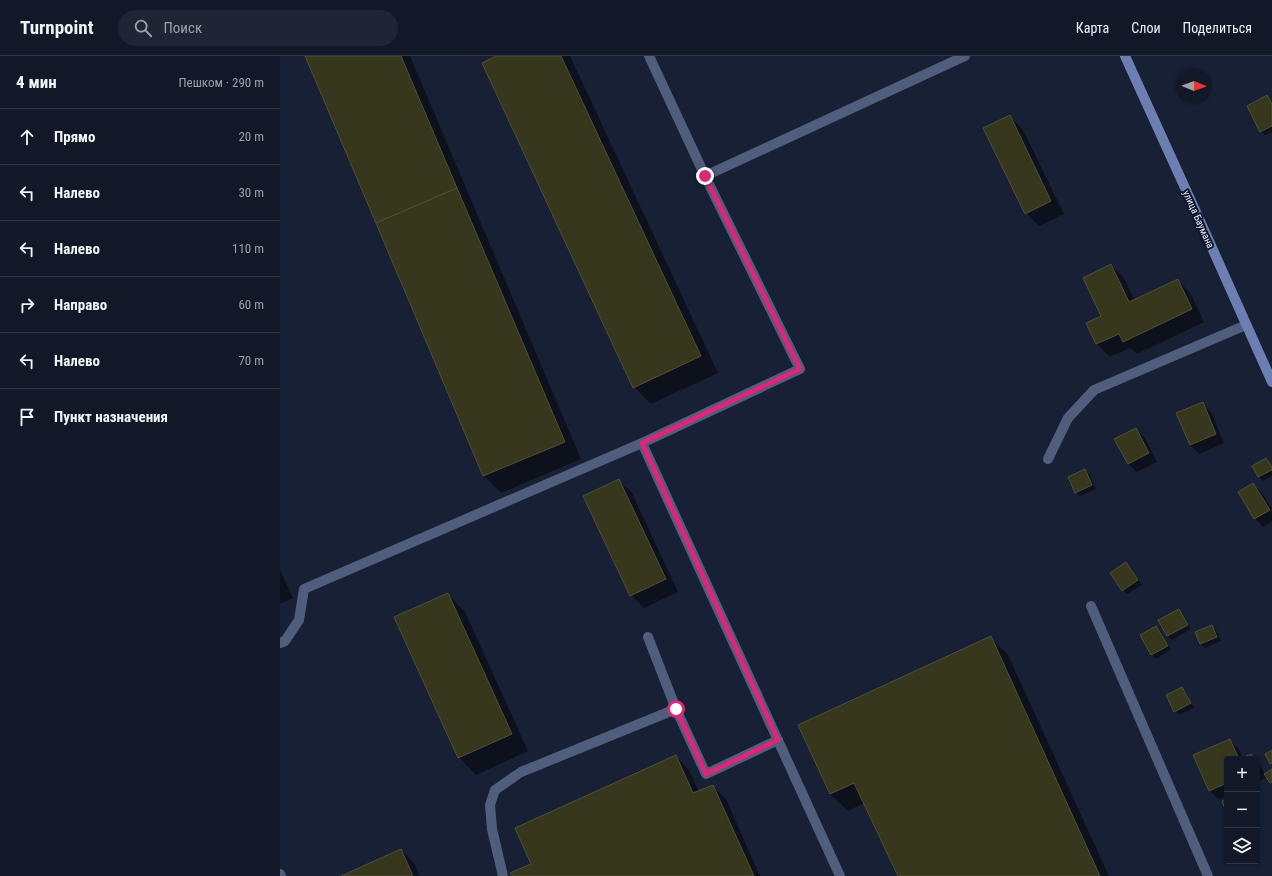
<!DOCTYPE html>
<html lang="ru">
<meta charset="utf-8">
<style>
body{margin:0;font-family:"Roboto Condensed",sans-serif;background:#1f2534;color:#f1f3f6}
.controls{position:absolute;right:12px;bottom:12px;display:grid;overflow:hidden;border-radius:4px;box-shadow:0 1px 3px #0004}
.controls button{width:36px;height:36px;display:grid;place-items:center;padding:0;border:0;border-bottom:1px solid #313745;background:#121828;color:#f1f3f6;font:20px sans-serif}
.compass{position:absolute;left:896px;top:12px;width:36px;height:36px;border-radius:50%;background:#121828;box-shadow:0 1px 3px #0004;rotate:91deg}
.stop{position:absolute;width:12px;height:12px;margin:-9px;border:3px solid #db2777;border-radius:50%;background:#fff}
.stop.end{background:#db2777;border-color:#fff;box-shadow:0 1px 4px #0008}
.list{margin:0;padding:0;list-style:none}
h2{display:flex;justify-content:space-between;align-items:center;height:52px;margin:0;padding:0 16px;font-size:17px}
h2 small{font-size:13px;font-weight:400;color:#9ca0a8}
.list li{display:grid;grid-template-columns:26px 1fr auto;gap:12px;align-items:center;box-sizing:border-box;height:56px;padding:0 16px;border-top:1px solid #313745}
.list b{display:block;font-size:15px;white-space:nowrap}
.list em{font-size:13px;font-style:normal;color:#9ca0a8}
.icon{flex:none;width:22px;height:22px;fill:none;stroke:currentColor;stroke-width:2;stroke-linecap:round;stroke-linejoin:round}
.map{position:relative;flex:none;width:992px;height:820px;overflow:hidden}
header{display:flex;align-items:center;gap:24px;box-sizing:border-box;height:56px;padding:0 20px;background:#121828;border-bottom:1px solid #313745}
header strong{font-size:19px}
nav{display:flex;gap:22px;margin-inline-start:auto;font-size:14px}
.search{width:280px;height:36px;background:#1f2534;display:flex;align-items:center;gap:10px;box-sizing:border-box;padding:0 14px;border-radius:22px;color:#9ca0a8;font-size:15px}
main{display:flex}
aside{flex:1;background:#121828}
.map>svg:first-child{display:block}
.shadow{fill:#0007}
.building{fill:#36371d;stroke:#4f5135}
.lines{fill:none;stroke-linecap:round;stroke-linejoin:round}
.lane{stroke:#515d7d;stroke-width:10}
.secondary{stroke:#6c7fb2;stroke-width:10}
.route{stroke:#db2777;stroke-width:5}
.labels{text-anchor:middle;stroke-width:4;stroke-linejoin:round;paint-order:stroke}
.street-label{font-size:10px;fill:#edf2fe;stroke:#0f162b}
</style>
<header>
<strong>Turnpoint</strong>
<div class="search"><svg class="icon" aria-label="search" viewBox="0 0 24 24"><circle cx="10" cy="10" r="6"/><path d="M15 15l6 6"/></svg>Поиск</div>
<nav><a>Карта</a><a>Слои</a><a>Поделиться</a></nav>
</header>
<main>
<aside>
<h2>4 мин<small>Пешком · 290 m</small></h2>
<ul class="list">
<li><svg class="icon" aria-label="ahead" viewBox="0 0 24 24"><path d="M12 20V5M6 11l6-6 6 6"/></svg><div><b>Прямо</b></div><em>20 m</em></li>
<li><svg class="icon" aria-label="left" viewBox="0 0 24 24"><path d="M17 20v-9H6M10 6l-5 5 5 5"/></svg><div><b>Налево</b></div><em>30 m</em></li>
<li><svg class="icon" aria-label="left" viewBox="0 0 24 24"><path d="M17 20v-9H6M10 6l-5 5 5 5"/></svg><div><b>Налево</b></div><em>110 m</em></li>
<li><svg class="icon" aria-label="right" viewBox="0 0 24 24"><path d="M7 20v-9h11M14 6l5 5-5 5"/></svg><div><b>Направо</b></div><em>60 m</em></li>
<li><svg class="icon" aria-label="left" viewBox="0 0 24 24"><path d="M17 20v-9H6M10 6l-5 5 5 5"/></svg><div><b>Налево</b></div><em>70 m</em></li>
<li><svg class="icon" aria-label="arrive" viewBox="0 0 24 24"><path d="M6 21V4h12l-3 4 3 4H6"/></svg><div><b>Пункт назначения</b></div></li>
</ul>
</aside>
<div class="map">
<svg width="992" height="820" viewBox="0 0 992 820">
<rect width="100%" height="100%" fill="#182035"/>
<g class="shadow">
<path d="M26,0H130L301,403L221,437L204,420Z"/>
<path d="M219,0H290L438,317L371,348L354,331Z"/>
<path d="M987,40L992,46V76L985,79L981,75Z"/>
<path d="M729,60L743,74L784,158L759,170L746,157Z"/>
<path d="M831,209L844,222L855,245L898,224L911,238L924,266L857,298L850,292L830,301L817,288Z"/>
<path d="M922,347L931,356L944,387L919,398L910,389L897,358Z"/>
<path d="M856,373L865,382L877,406L857,416L848,408Z"/>
<path d="M986,403L992,410V420L983,425L979,421L973,410Z"/>
<path d="M805,414L809,418L816,433L800,440L796,436Z"/>
<path d="M338,424L352,437L398,536L364,552L351,539Z"/>
<path d="M973,428L982,437L992,453V466L983,471L975,462Z"/>
<path d="M846,507L850,511L862,529L847,538L842,534Z"/>
<path d="M0,514L13,542L0,548Z"/>
<path d="M168,538L185,556L248,695L196,719L179,701Z"/>
<path d="M899,554L903,558L911,573L892,584L887,580L879,565Z"/>
<path d="M932,570L936,574L941,585L925,592L921,588L917,577Z"/>
<path d="M875,571L880,575L891,594L876,603L872,599L861,580Z"/>
<path d="M711,582L728,599L829,820H619L584,747L568,755L550,738Z"/>
<path d="M902,632L906,636L914,652L899,659L895,655Z"/>
<path d="M950,684L959,693L963,703L971,699L975,703H947V740L938,743L930,735Z"/>
<path d="M396,700L409,714L419,736L432,730L446,743L480,820H233L252,808Z"/>
<path d="M977,705L980,708L985,719L992,714V728L988,721L977,726Z"/>
<path d="M121,794L134,807L140,820H64Z"/>
</g>
<g class="building">
<path d="M25,0H121L177,132L96,167Z"/>
<path d="M216,0H281L421,300L353,332L202,7Z"/>
<path d="M987,39L992,48V70L980,76L967,50Z"/>
<path d="M730,59L771,145L745,158L703,72Z"/>
<path d="M177,132L285,386L203,420L96,167Z"/>
<path d="M831,208L849,246L898,223L912,253L843,286L839,278L816,288L806,267L821,260L803,222Z"/>
<path d="M923,346L936,378L910,389L896,357Z"/>
<path d="M856,372L869,397L848,408L834,383Z"/>
<path d="M986,402L992,411V414L978,421L972,410Z"/>
<path d="M805,413L812,429L795,437L788,421Z"/>
<path d="M339,423L386,523L350,540L303,440Z"/>
<path d="M973,427L990,454L974,463L958,436Z"/>
<path d="M846,506L858,524L842,535L830,517Z"/>
<path d="M168,537L232,678L178,702L114,561Z"/>
<path d="M899,553L908,569L887,580L878,564Z"/>
<path d="M932,569L937,581L920,588L915,576Z"/>
<path d="M876,570L888,590L871,599L860,579Z"/>
<path d="M711,580L820,820H618L574,727L550,738L518,669Z"/>
<path d="M902,631L911,647L894,656L886,639Z"/>
<path d="M950,683L959,703H947V727L929,735L913,699Z"/>
<path d="M992,694V707L990,708L985,698Z"/>
<path d="M971,698L974,703H960Z"/>
<path d="M396,699L413,737L433,729L474,820H232L230,817L251,808L235,772Z"/>
<path d="M992,713V726L990,727L984,718Z"/>
<path d="M947,743V758L942,745Z"/>
<path d="M121,793L133,820H61Z"/>
</g>
<g class="lines">
<g class="lane">
<path d="M425,120L685,0"/>
<path d="M362,387L560,820"/>
<path d="M768,403L788,362L814,334L966,269"/>
<path d="M811,550L928,820"/>
<path d="M368,581L396,653L426,718L498,684"/>
<path d="M0,587L5,585L19,564L24,533L362,387L520,313L425,120L369,0"/>
<path d="M0,818L1,820"/>
<path d="M223,820L212,773L210,749L215,734L241,716L396,653"/>
</g>
<path class="secondary" d="M845,0L916,156L992,326"/>
</g>
<g class="lines">
<path class="route" d="M396,653L426,718L498,684L362,387L520,313L425,120"/>
</g>
<g class="labels">
<g class="street-label">
<text transform="translate(919 163) rotate(66)" y="4">улица Баумана</text>
</g>
</g>
</svg>
<div class="controls">
<button>+</button>
<button>−</button>
<button><svg class="icon" aria-label="layers" viewBox="0 0 24 24"><path d="M12 4l9 5-9 5-9-5zM3 14l9 5 9-5"/></svg></button>
</div>
<svg class="compass" viewBox="-18 -18 36 36"><path d="M0-13l5 13h-10z" fill="#e53935"/><path d="M0 13l5-13h-10z" fill="#9ca0a8"/></svg>
<div class="stop" style="left:396px;top:653px"></div>
<div class="stop end" style="left:425px;top:120px"></div>
</div>
</main>
